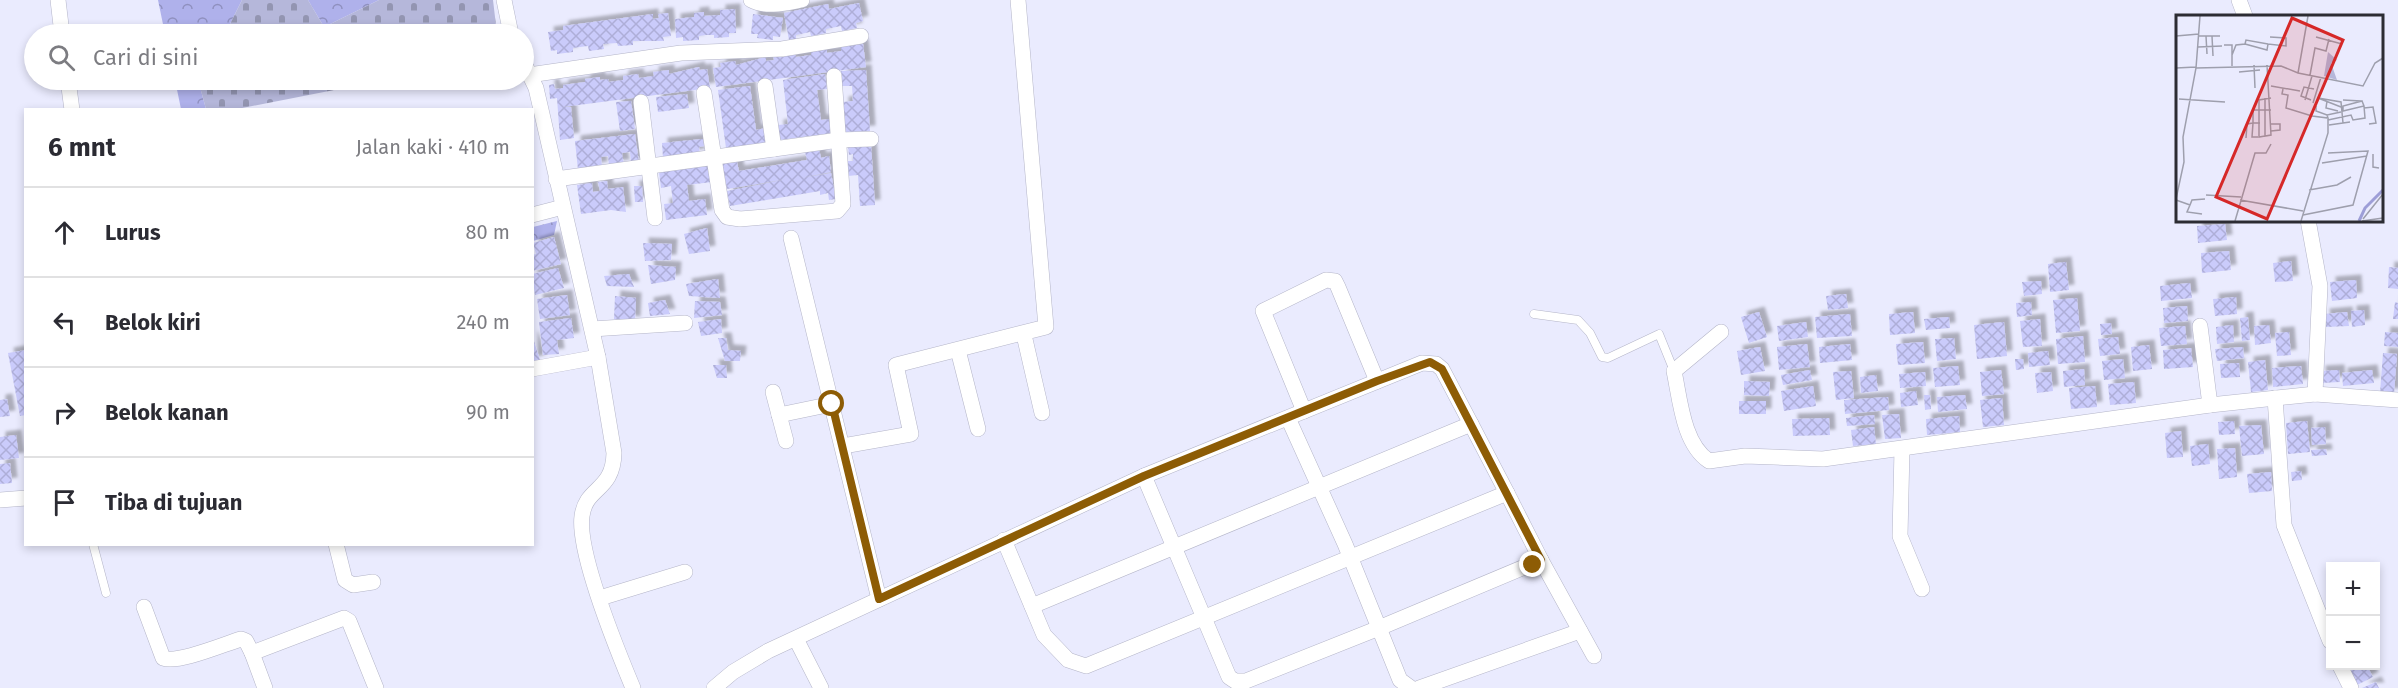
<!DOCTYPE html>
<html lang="id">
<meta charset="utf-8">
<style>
body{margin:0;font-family:"Fira Sans",sans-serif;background:#f2f2f3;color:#2b2b33}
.controls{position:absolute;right:18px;bottom:18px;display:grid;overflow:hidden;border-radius:0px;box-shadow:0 3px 9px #0003}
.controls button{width:54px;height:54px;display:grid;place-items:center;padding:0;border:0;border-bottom:2px solid #e1e1e2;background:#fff;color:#2b2b33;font:30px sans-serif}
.stop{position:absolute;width:18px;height:18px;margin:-14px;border:4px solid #8d5c05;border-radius:50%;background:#fff}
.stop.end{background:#8d5c05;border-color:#fff;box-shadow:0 2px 6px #0008}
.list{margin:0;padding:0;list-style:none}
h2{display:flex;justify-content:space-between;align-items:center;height:78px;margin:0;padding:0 24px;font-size:26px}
h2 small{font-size:20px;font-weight:400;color:#7c7c81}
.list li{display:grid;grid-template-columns:39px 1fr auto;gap:18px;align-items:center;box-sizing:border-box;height:90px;padding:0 24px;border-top:2px solid #e1e1e2}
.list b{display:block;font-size:22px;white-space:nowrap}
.list em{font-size:20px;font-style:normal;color:#7c7c81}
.icon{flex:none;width:33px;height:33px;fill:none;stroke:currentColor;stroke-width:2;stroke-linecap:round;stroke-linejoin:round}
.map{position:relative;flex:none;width:2398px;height:688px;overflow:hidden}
.search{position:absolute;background:#fff;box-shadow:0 3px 9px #0003;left:24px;top:24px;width:510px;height:66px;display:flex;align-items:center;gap:15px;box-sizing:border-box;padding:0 21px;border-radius:33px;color:#7c7c81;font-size:22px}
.panel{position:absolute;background:#fff;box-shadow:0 3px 9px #0003;left:24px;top:108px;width:510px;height:438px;border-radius:0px}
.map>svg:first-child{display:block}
.forest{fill:url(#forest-crowns)}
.cemetery{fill:url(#cemetery-stones)}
.building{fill:url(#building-cross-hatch);filter:url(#shadow)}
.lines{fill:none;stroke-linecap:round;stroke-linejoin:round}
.lane-casing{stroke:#b4b5c8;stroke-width:9}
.street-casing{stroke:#b4b5c8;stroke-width:16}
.lane{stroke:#fff;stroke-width:8}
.street{stroke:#fff;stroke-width:15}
.route{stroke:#8d5c05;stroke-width:8}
.inset-river{fill:none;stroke:#9d9ed7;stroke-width:3}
.inset-road{fill:none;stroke:#9e9fad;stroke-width:1.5}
.view{fill:#d62828;fill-opacity:0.15;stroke:#d62828;stroke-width:3}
.inset-edge{fill:none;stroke:#2c2c33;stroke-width:3}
</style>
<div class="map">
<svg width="2398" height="688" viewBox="0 0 2398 688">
<defs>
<pattern id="forest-crowns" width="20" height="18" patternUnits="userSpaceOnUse" patternTransform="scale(1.5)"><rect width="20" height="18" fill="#afb1eb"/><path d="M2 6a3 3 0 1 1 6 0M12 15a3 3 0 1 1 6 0" fill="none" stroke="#8f90bf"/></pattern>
<pattern id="cemetery-stones" width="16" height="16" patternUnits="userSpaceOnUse" patternTransform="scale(1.5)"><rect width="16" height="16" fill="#b5b7da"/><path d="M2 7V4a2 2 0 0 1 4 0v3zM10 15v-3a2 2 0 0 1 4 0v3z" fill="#9395b1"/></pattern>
<pattern id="building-cross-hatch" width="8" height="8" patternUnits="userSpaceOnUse" patternTransform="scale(1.5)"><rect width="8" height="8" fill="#cacbfb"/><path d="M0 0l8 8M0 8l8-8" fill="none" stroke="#aeaed8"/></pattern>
<filter id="shadow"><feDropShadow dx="5.5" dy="-5.5" stdDeviation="1.5" flood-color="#0004"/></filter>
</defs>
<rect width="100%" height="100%" fill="#eaebfe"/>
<g class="forest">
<path d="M158,0H242L225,34H165Z"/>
<path d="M308,0H379L324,27Z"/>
<path d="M175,80H203L200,87L206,109H181Z"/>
<path d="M557,221L554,235L533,241V227Z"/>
</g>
<g class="cemetery">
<path d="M242,0H308L324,27L379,0H493L497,34H225Z"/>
<path d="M203,80H385L232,110L206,109L200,87Z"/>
</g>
<g class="building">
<path d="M859,3L863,21L856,23L857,28L842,31L841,26L826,29V33L811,36L810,32L796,35V39L789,40L784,13L828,4L829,9Z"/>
<path d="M735,9L736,33H729V37L714,38V35H706L699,36V40L683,41V37L676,38L675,19L694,17V13L704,12V16L720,15V10Z"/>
<path d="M668,13L671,36L663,37L664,41H633V45L618,46L617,43L603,44L604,49L589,51L588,46L580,47L573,48V52L557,54V50L551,51L548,32L563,30V26L653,14V19L659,18L658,14Z"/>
<path d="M753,14L783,18L780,37L773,36V40L757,38L758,34H751Z"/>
<path d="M863,44L866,67L716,87L713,68L721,67L720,63L735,61L736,65L766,57V61L774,60L773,55L795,52L796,57L804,56L811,55V51L827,49V53L841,51V47Z"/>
<path d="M699,67L700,70L707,69L710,88L563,107H571L574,138L560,140L557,98L550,99L549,85L554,84L555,89L563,88V85L585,82V79L600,77V80L608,79L609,82L623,80V76L638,74L639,78L654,76L653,72L669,70V74Z"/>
<path d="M866,70L870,131L845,132L843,102L853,101L852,86H842L841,71Z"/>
<path d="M825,74L827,89L817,90L821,120L831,119L833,133L779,140L778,125L788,124L783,80Z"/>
<path d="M750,86L756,130L767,128L769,143L726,148L718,90Z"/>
<path d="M687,94L689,108L658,112L656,97Z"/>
<path d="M631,101L635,129L620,131L616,102Z"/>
<path d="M635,134L639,163L631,164L630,152L622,153L624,165L609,166L608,156L601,157L602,167L578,170L575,141Z"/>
<path d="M703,139L704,146L699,147L700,154L663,158L662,143Z"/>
<path d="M871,144L875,205L860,206L858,175L848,176V161H853V154L849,155L848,146Z"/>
<path d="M819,149L821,158L829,156L831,172L801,178L831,173L836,199L829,200L828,193L820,195V191L730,206L727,191L787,179L727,189L722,164L737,162L739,171L807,160L805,152Z"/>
<path d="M710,166L712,182L687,185L689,201L705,199L707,215L666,220L664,204L673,203L671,186L661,188L659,172Z"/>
<path d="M607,181L608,189L623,187L626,212L611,210L581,214L577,185L592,183L593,192L600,191L598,182Z"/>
<path d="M634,186H642L643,202H635Z"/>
<path d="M2225,224L2227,240L2198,243L2197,226Z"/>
<path d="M707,228L710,251L689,254L684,234Z"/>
<path d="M554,237L561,264L532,271V255L536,254L533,243Z"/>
<path d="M643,243L672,244L671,260L645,261Z"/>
<path d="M2229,251L2231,270L2202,273L2201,253Z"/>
<path d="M2291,261L2293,281L2275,282L2273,263Z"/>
<path d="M2066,262L2069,290L2050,292L2048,264Z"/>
<path d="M648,265L676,267L675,280L651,284Z"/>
<path d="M2389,267L2398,268V289L2388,288Z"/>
<path d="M558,268L564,288L535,295L532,274Z"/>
<path d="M629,274L634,287L607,286L604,276Z"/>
<path d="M718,279L720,298L689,296L686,284Z"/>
<path d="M2356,280L2357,298L2332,301L2330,282Z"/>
<path d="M2041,281L2042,294L2024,296L2022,282Z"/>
<path d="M2190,283L2192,298L2161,301L2160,286Z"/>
<path d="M1846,294L1848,308L1828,310L1826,296Z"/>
<path d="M567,295L570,315L540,319L537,299Z"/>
<path d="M615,296L636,298L635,322L614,319Z"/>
<path d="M2236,297L2237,314L2215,316L2213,299Z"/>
<path d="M2077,298L2080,331L2056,333L2053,300Z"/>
<path d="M665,300L670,314L650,316L648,303Z"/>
<path d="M695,301L720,302L722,315L694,318Z"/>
<path d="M2031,302L2032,315L2017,317L2016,303Z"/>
<path d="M2395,302L2398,303V319H2393Z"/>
<path d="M2187,306L2188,321L2164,323L2163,308Z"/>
<path d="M2364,310L2365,325L2352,327L2351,311Z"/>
<path d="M1759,312L1767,337L1749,343L1741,317Z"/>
<path d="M1913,312L1915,333L1890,335L1889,314Z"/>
<path d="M2347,312L2349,326L2326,327L2324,314Z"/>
<path d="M1850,314L1852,336L1817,338L1815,317Z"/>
<path d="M1949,317L1950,328L1926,330L1924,319Z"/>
<path d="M2248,317L2250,340L2242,341L2240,318Z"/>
<path d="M571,318L574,338L557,340L559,354L543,355L539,322Z"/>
<path d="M721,319L722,333L701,336L698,322Z"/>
<path d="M2040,319L2042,346L2023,347L2020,321Z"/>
<path d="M1806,322L1808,337L1779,341L1777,326Z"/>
<path d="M2004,322L2007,356L1977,359L1974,325Z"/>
<path d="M2111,323L2112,334L2101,335L2100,324Z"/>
<path d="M2233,325L2234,342L2217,344L2216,327Z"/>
<path d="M2269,325L2271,343L2255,345L2254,326Z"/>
<path d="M2185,326L2187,344L2161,346L2159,328Z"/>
<path d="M2289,332L2291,355L2277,356L2275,333Z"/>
<path d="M2385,332L2398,333V347L2384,346Z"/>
<path d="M532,335L540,360L532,362Z"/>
<path d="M2083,336L2085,362L2058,364L2056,339Z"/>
<path d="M2118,337L2120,354L2100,356L2098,339Z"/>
<path d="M718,338H726L728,350L741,351L740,361H725Z"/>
<path d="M1954,338L1956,359L1937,361L1935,339Z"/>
<path d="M1923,342L1925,363L1898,365L1896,344Z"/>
<path d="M1807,344L1810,367L1779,370L1777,347Z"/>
<path d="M1850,344L1852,360L1820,363L1819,347Z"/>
<path d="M2149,345L2152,369L2133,371L2131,347Z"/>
<path d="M1760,347L1765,371L1741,375L1737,351Z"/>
<path d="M2243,347L2244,358L2217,361L2215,349Z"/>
<path d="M2191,348L2193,367L2164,369L2163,350Z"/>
<path d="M26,350V415L20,416L8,353Z"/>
<path d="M2048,351L2050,365L2029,367L2028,353Z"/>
<path d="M2383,353L2397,354L2394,394L2380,393Z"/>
<path d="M2015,359H2023L2024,369L2016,370Z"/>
<path d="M2123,359L2125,378L2104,380L2102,361Z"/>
<path d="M2265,360L2268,390L2251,392L2248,362Z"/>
<path d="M2239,363L2240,377L2221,378L2220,364Z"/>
<path d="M713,365H726L727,378H717Z"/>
<path d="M1958,366L1960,385L1935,387L1933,368Z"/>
<path d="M2301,366L2303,384L2273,387L2272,368Z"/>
<path d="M2084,369L2085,385L2064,387L2063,371Z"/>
<path d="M1810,370L1812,380L1783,385L1781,375Z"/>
<path d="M2001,370L2004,394L1982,396L1980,372Z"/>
<path d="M2339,370L2340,382L2321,383L2320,371Z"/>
<path d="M2372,370L2374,383L2343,386L2342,373Z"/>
<path d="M1851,371L1854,398L1836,400L1833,372Z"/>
<path d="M1925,372L1926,386L1900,388L1899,374Z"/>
<path d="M2051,372L2053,391L2037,393L2035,373Z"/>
<path d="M1876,375L1878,391L1861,393L1860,377Z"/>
<path d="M1744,381L1770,382L1769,396L1744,395Z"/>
<path d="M2134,382L2136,403L2110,405L2108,384Z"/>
<path d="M1813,386L1816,406L1784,411L1781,391Z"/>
<path d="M2095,386L2097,407L2071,409L2069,388Z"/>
<path d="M1916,391L1918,405L1901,407L1900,393Z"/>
<path d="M1924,395H1930L1931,409L1925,410Z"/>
<path d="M1965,395L1967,409L1938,412L1937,397Z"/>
<path d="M1888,397L1889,410L1845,414L1844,400Z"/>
<path d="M2002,398L2004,425L1983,427L1980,400Z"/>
<path d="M7,399L10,416L0,417V400Z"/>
<rect x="1739" y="401" width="27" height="13"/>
<path d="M1899,414L1901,438L1885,439L1882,415Z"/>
<path d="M1874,415L1875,424L1847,426L1846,418Z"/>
<path d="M1959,416L1960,432L1927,435L1926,419Z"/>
<path d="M1829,418L1830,435L1793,436L1792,419Z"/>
<path d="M2234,421L2235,434L2219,435L2218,422Z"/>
<path d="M2307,421L2310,452L2288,454L2286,423Z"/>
<path d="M2261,425L2264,454L2242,456L2239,426Z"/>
<path d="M1874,427L1876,444L1853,446L1851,430Z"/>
<path d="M2325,427L2326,444L2312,445L2311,428Z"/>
<path d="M2181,431L2183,457L2167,458L2165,433Z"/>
<path d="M16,435L19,458L0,460V437Z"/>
<path d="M2208,444L2210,464L2192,466L2190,446Z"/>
<path d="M2235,448L2237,477L2219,479L2217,449Z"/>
<path d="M2326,449L2327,455L2312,456L2311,450Z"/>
<path d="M10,463L12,483L0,484V464Z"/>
<path d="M2301,471L2302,480L2292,481L2291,472Z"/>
<path d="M2271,472L2272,491L2249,493L2247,474Z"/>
<path d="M2361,666H2367L2373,677L2355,686L2348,672Z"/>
<path d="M2376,682L2379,688H2362Z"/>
</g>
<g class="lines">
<defs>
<g id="lane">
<path d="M1534,314L1578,320L1590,333L1602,357L1608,358L1659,334L1674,371"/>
<path d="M93,544L106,593"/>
</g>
<g id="street">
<path d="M58,0L62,34"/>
<path d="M504,0L511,34"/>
<path d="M751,0C766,8 786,3 802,0"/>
<path d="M2239,0L2245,16"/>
<path d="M524,63L536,88L598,357L614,453C613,492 586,486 582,516C577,552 618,652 633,688"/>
<path d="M529,75L681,53L782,49L861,36"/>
<path d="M68,80L72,110"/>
<path d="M765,86L774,149"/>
<path d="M704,93L722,210L727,217L740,219L837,211L843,204L834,76"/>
<path d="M641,102L655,218"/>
<path d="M556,179L839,140L871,139"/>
<path d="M532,215L563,207"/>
<path d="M2308,220L2320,286L2315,394"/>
<path d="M791,238L879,599"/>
<path d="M2200,326L2210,405"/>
<path d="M592,329L685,323"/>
<path d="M1721,332L1674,371C1680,399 1683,444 1709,461L1745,456L1823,459L2210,405L2315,394L2398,400"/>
<path d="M1024,335L1042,413"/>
<path d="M958,350L978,429"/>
<path d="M532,369L598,357"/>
<path d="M773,392L786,441"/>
<path d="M2275,398L2284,525L2330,641"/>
<path d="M1304,411L1263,311L1326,280L1335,281L1338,287L1377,381"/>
<path d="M779,415L832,404"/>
<path d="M843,446L911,434L896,365L1046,327L1018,0"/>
<path d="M1902,449L1900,536L1922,589"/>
<path d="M1144,476L1229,677L1235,681H1246L1379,628L1345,544L1288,418"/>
<path d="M0,500L26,498"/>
<path d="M1004,540L1044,635L1068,660L1086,666L1507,493L1471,424"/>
<path d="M336,544L345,580L353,585L373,582"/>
<path d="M1541,560L1594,656"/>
<path d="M600,598L685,572"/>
<path d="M144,607L163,658C178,664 224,644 241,639L246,641L252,653"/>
<path d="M796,639L821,688"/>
<path d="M2340,666L2351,688"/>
<path d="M265,688L252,653L344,618L349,621L376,688"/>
<path d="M714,688L733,672L768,651L1144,476L1422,363L1436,364L1442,369L1471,424L1032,606"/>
<path d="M1411,688L1400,680L1379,628L1541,560L1507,493"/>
<path d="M1419,688L1580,631"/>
</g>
</defs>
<use href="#lane" class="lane-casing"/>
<use href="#street" class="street-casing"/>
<use href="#lane" class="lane"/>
<use href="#street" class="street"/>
</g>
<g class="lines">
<path class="route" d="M832,404L879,599L1144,476L1377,381L1430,362L1442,369L1541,560L1533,565"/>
</g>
<g transform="translate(2176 15)">
<rect width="207" height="207" fill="#eaebfe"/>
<path d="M152,37L161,45L155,48L161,65L148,61Z" fill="#b5b7da"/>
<path class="inset-river" d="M183,206L189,193L207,175"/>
<path class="inset-road" d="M0,21L23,19M23,21H44M30,21L31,39M36,21L37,41M140,22L166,29M69,29L91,35L92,29L110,31V23L94,22M48,30H56V51M22,32L46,31M56,40L60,30L69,29L70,25L92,29M78,50L79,73M0,53L20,52M20,53L105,51L122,58L187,71L199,48L207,43M63,57L84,55M122,58L132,1M134,60L139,33L150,36L153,24M95,71L124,76M107,74L106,79L112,80L110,93L136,101L152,103L151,100M89,83V121L95,120L91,50M3,84L49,87M129,85L136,61M135,85L125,81L128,72L138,74M167,85L185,86M151,86L150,93L162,96M186,86L188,91L167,96V91ZM137,88L145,62M140,91V96L151,100L165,97M165,92L142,83L165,87L167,108M188,93L197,92L200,108L193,109M152,105L175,100L177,105L189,103L188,91M77,108L76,122H82M84,108H77V95H95M153,110L174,107M95,116L104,115V109H95M89,121L83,122V85L95,83M70,123L71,109L77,108M197,139V152L203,153M146,148L191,141M133,175L161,170L175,162M30,180L65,182M0,184L8,147L7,122L20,53L24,1M0,185L14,190L11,197L26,199M64,185L127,196M14,190L16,185L29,184M127,200L177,190L192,136L152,138M187,204L207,179M59,206L79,138H90L95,129M125,206L152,118V103M186,206L207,203"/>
<path class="view" d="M116,3L167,25L91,204L40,182Z"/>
<rect width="207" height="207" class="inset-edge"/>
</g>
</svg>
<div class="controls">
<button>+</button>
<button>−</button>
</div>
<div class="stop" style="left:832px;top:404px"></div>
<div class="stop end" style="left:1533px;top:565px"></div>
<div class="search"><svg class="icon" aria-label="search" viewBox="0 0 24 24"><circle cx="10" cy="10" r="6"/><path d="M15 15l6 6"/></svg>Cari di sini</div>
<section class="panel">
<h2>6 mnt<small>Jalan kaki · 410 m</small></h2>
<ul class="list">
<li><svg class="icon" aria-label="ahead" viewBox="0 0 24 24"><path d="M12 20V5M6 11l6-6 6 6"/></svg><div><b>Lurus</b></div><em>80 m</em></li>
<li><svg class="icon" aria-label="left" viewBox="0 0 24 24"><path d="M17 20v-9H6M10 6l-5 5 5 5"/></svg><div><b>Belok kiri</b></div><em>240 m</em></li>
<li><svg class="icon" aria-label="right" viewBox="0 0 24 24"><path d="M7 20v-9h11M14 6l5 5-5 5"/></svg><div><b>Belok kanan</b></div><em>90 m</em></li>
<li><svg class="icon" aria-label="arrive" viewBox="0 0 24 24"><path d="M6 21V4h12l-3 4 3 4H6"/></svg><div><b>Tiba di tujuan</b></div></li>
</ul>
</section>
</div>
